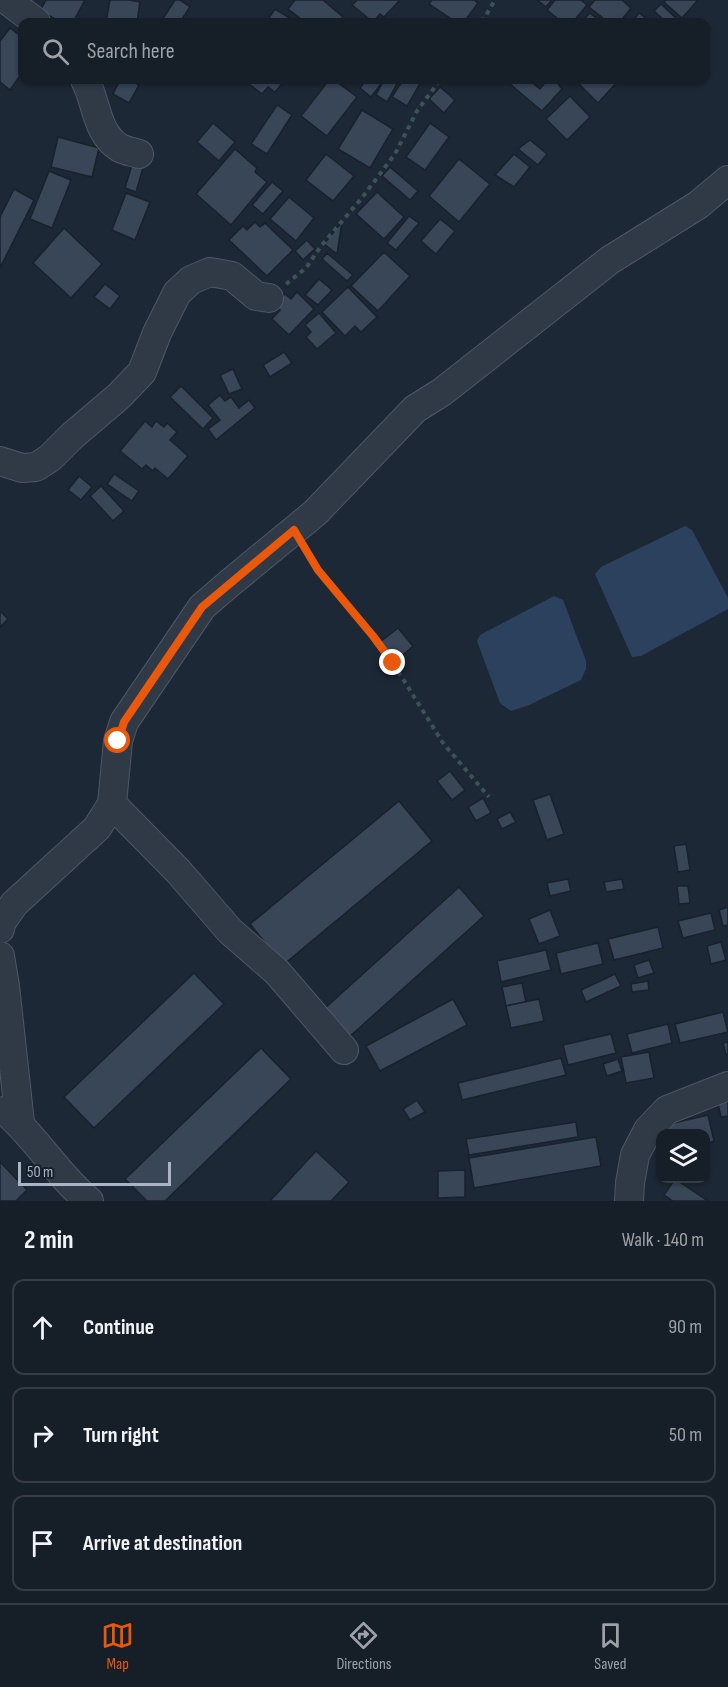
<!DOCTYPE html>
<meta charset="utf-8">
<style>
body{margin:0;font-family:"Sofia Sans Condensed",sans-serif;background:#1f2730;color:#f1f3f6}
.controls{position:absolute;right:18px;bottom:18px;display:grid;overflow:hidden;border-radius:12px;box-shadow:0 2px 4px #0004}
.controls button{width:54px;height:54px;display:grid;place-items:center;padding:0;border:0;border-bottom:2px solid #353c45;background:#161e28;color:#f1f3f6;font:30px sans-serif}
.scale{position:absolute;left:18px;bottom:15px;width:153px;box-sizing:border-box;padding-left:6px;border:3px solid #aab4c5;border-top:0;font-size:16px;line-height:21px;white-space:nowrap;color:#aab4c5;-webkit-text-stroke:4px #161f2b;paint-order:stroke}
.stop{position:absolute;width:18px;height:18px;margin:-14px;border:4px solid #ea580c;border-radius:50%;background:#fff}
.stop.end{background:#ea580c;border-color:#fff;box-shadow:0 2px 6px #0008}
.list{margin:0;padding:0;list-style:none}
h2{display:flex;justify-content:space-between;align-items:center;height:78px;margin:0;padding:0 24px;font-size:26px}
h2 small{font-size:20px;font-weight:400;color:#9ea2a8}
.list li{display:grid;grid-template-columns:39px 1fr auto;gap:18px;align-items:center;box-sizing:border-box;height:96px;margin:0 12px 12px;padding:0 12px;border:2px solid #353c45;border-radius:12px}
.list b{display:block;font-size:22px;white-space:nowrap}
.list em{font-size:20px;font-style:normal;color:#9ea2a8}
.icon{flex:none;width:33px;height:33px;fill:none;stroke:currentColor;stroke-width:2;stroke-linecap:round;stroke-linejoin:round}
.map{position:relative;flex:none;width:728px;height:1201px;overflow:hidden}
.search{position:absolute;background:#161e28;box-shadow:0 2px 4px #0004;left:18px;right:18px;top:18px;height:66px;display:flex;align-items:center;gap:15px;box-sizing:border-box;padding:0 21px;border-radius:12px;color:#9ea2a8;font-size:22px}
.sheet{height:402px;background:#161e28}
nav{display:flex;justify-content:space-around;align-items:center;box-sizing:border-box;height:84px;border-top:2px solid #353c45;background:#161e28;font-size:16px;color:#9ea2a8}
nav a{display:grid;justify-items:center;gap:3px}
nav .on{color:#ea580c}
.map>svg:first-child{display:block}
.water{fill:#2c415d}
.building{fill:#384658;stroke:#18212d;stroke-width:1.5}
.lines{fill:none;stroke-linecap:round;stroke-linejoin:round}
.minor-casing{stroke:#4e5765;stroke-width:30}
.path{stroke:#3c5255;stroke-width:4;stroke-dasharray:4.5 4.5;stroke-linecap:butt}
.minor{stroke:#303a47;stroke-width:28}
.route{stroke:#ea580c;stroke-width:8}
</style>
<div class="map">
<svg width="728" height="1201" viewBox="0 0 728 1201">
<rect width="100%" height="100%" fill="#1d2836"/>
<g class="water">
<path d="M685,526L692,530L728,598V609L641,656L632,657L595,574L601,567Z"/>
<path d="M554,596L563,600L586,661V669L581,680L529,705L511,711L500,703L477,641L480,635Z"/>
</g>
<g class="building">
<path d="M46,0H85L73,22H61L40,11Z"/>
<path d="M110,0H129L140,2L137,22H106Z"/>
<path d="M175,0H180L190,7L180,22H166L162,20Z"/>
<path d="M295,0H323L343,17L339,22H305L288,9Z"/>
<path d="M357,0H400L384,17L380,14L373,22L352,5Z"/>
<path d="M432,0H474L478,3L464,22H456L429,4Z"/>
<path d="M537,0H552L546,7Z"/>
<path d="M555,0H581L587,5L573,22H562L547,10Z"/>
<path d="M595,0H622L631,8L620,22H608L589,7Z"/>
<path d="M666,0H698L682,18L664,2Z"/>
<path d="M661,4L680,22H666L654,11Z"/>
<path d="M275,9L296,22H266Z"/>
<path d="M590,13L601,22H581Z"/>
<path d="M639,13L651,22H632Z"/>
<path d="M10,28L22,37V73L10,90L0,82V41Z"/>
<path d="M120,80H129L139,85L129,103L113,94Z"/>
<path d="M244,80H285L275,92L268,87L262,94Z"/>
<path d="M329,80H334L357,97L327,136L301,116Z"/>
<path d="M366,80H384L371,97L360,88Z"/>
<path d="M384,80H399L387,102L376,95Z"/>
<path d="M403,80H422L407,106L392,97Z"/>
<path d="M505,80H529L540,89L547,80H555L562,89L542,111Z"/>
<path d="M579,80H619L598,103L577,82Z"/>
<path d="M440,87L455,100L444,113L429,99Z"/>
<path d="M570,96L590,117L567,140L546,119Z"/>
<path d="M277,105L292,115L267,154L251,144Z"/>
<path d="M362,110L393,129L370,168L338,149Z"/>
<path d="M213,123L235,142L219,161L197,142Z"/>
<path d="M430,123L449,137L425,170L406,157Z"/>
<path d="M58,137L99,148L92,177L51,167Z"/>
<path d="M530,140L547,154L538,165L518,149Z"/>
<path d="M235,149L257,168L255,172L267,182L231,225L196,194Z"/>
<path d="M326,154L354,176L333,201L306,180Z"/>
<path d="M514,154L530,167L514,187L495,175Z"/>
<path d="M459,159L490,184L459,222L429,196Z"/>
<path d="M132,165L143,168L136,192L125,188Z"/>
<path d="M390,167L418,191L410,200L382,176Z"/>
<path d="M49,171L71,180L52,228L30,219Z"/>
<path d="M272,182L283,191L263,214L252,205Z"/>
<path d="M14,189L34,200L0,268V217Z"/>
<path d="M377,192L404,217L384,239L356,214Z"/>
<path d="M126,193L150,202L135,240L112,230Z"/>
<path d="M289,197L314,218L296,241L270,219Z"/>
<path d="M409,216L419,223L396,250L387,243Z"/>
<path d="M440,219L455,231L436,254L421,241Z"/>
<path d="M255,222L260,227L265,223L293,250L267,276L229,240L243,226L247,230Z"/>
<path d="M342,222L337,254L324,244Z"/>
<path d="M64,228L102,264L71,298L33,263Z"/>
<path d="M307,240L315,249L303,260L295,251Z"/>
<path d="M384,252L410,276L378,311L351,286Z"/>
<path d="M327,253L353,275L347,281L322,259Z"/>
<path d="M319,279L332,290L318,305L305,295Z"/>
<path d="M105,284L120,296L110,309L94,297Z"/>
<path d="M348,287L377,317L361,332L355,326L345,336L322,312Z"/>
<path d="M297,292L314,309L289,335L272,319L280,310L275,305L285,294L291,299Z"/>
<path d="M319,313L336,333L317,349L306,337L311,332L305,325Z"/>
<path d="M284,352L292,363L270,377L263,365Z"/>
<path d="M233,369L242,389L229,394L220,375Z"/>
<path d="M181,386L213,418L203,429L170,397Z"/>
<path d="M220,395L225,401L231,397L239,408L249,400L255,408L216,440L208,429L220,420L208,405Z"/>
<path d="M145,421L152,427L156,421L164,427L167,423L177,432L170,440L188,456L168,479L155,468L153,471L146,465L142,469L120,451Z"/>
<path d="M114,474L139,491L132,501L107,484Z"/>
<path d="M79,476L92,487L81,500L68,490Z"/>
<path d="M101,486L124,511L113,521L90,496Z"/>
<path d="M0,611L8,619L0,627Z"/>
<path d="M398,628L413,646L396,661L380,642Z"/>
<path d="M450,771L465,790L452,800L437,781Z"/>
<path d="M550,794L564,834L547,840L533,800Z"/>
<path d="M483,798L491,813L476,821L468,807Z"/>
<path d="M399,801L432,841L283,965L250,924Z"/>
<path d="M510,812L516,822L502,829L497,819Z"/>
<path d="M686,844L690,870L678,872L674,846Z"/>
<path d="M568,879L571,891L550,896L547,883Z"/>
<path d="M622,879L624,889L606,892L604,882Z"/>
<path d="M677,886H688L690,903L679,904Z"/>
<path d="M459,887L484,916L348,1038L323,1010Z"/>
<path d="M728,907V925L723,926L719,910Z"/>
<path d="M550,910L560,936L539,944L529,919Z"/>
<path d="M711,913L715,930L683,938L678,921Z"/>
<path d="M658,927L663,948L614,960L608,939Z"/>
<path d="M721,942L726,960L711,964L707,946Z"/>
<path d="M598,943L603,964L561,974L556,953Z"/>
<path d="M546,950L551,970L501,982L497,961Z"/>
<path d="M649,960L654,973L638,978L634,965Z"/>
<path d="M194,973L224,1004L94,1128L64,1097Z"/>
<path d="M615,974L621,986L586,1002L581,990Z"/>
<path d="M648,981L649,990L632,992L631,984Z"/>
<path d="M522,983L526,1002L506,1006L502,987Z"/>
<path d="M453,999L467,1025L380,1071L366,1046Z"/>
<path d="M539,999L544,1021L511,1028L506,1006Z"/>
<path d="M723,1012L728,1032L680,1043L675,1024Z"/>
<path d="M668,1024L672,1043L632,1053L627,1034Z"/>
<path d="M611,1034L616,1053L568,1065L563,1045Z"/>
<path d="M728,1042V1054L726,1055L723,1043Z"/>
<path d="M261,1048L291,1079L165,1201H147L125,1179Z"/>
<path d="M649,1052L654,1078L626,1083L621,1057Z"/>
<path d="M561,1058L566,1075L462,1100L458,1083Z"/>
<path d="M618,1059L622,1071L607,1076L603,1064Z"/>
<path d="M728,1093V1116L721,1117L716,1095Z"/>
<path d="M417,1100L425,1112L410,1120L403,1109Z"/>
<path d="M708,1115L714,1141L706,1144V1134H663L661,1126Z"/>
<path d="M576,1122L578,1137L469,1155L466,1139Z"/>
<path d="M596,1137L601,1166L474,1188L469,1158Z"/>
<path d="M316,1151L349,1182L331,1201H270Z"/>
<path d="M0,1162L27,1190L16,1201H0Z"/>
<path d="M465,1170V1197L438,1198V1171Z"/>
<path d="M675,1179L708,1201H673L664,1195Z"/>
</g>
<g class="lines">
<defs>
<g id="minor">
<path d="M7,0L36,22"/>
<path d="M85,80C97,102 96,134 120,148C126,151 133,152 139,154"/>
<path d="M0,461L22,468L36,467L50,458L72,436L119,396L142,372L157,333L177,293L191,280L210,272L232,276L256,296L269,298"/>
<path d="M112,804L178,871L230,931L277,972L344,1050"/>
<path d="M0,929L1,923L14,904L97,828L112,804L118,741L124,722L202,607L231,582L315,513L415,409L442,392L610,260L698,205L728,180"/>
<path d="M0,956L5,986L20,1123"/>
<path d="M5,1111C36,1137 57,1175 89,1201"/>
<path d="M629,1201L630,1183L635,1155L648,1130L667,1110L728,1086"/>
</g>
</defs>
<use href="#minor" class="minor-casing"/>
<g class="path">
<path d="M482,22L495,0"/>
<path d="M286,284L306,268L321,246L361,199L395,154L417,111L440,80"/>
<path d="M306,550L318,570L373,636L393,663L443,743L489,797"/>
</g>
<use href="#minor" class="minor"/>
</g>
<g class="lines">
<path class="route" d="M118,741L124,722L202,607L294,530L318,570L373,636L393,663"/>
</g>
</svg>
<div class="controls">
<button><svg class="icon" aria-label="layers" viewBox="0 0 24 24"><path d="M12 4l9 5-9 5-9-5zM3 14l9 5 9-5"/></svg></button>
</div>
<div class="scale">50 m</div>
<div class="stop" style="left:118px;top:741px"></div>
<div class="stop end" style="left:393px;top:663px"></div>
<div class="search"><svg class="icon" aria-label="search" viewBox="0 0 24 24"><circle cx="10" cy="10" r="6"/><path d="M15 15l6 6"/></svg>Search here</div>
</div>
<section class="sheet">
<h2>2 min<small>Walk · 140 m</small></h2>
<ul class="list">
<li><svg class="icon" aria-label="ahead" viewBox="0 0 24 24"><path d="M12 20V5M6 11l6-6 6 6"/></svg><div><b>Continue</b></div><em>90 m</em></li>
<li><svg class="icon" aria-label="right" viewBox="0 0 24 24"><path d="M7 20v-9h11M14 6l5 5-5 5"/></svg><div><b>Turn right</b></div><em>50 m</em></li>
<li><svg class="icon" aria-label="arrive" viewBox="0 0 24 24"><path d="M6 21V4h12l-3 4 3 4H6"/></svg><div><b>Arrive at destination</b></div></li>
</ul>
</section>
<nav>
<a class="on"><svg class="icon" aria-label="map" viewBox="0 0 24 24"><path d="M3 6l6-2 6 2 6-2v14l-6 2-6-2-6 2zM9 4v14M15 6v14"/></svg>Map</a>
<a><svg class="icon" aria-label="directions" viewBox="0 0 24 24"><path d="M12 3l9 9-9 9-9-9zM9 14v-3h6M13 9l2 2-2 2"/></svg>Directions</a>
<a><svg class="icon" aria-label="saved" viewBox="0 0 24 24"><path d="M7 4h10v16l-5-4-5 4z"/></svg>Saved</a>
</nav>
